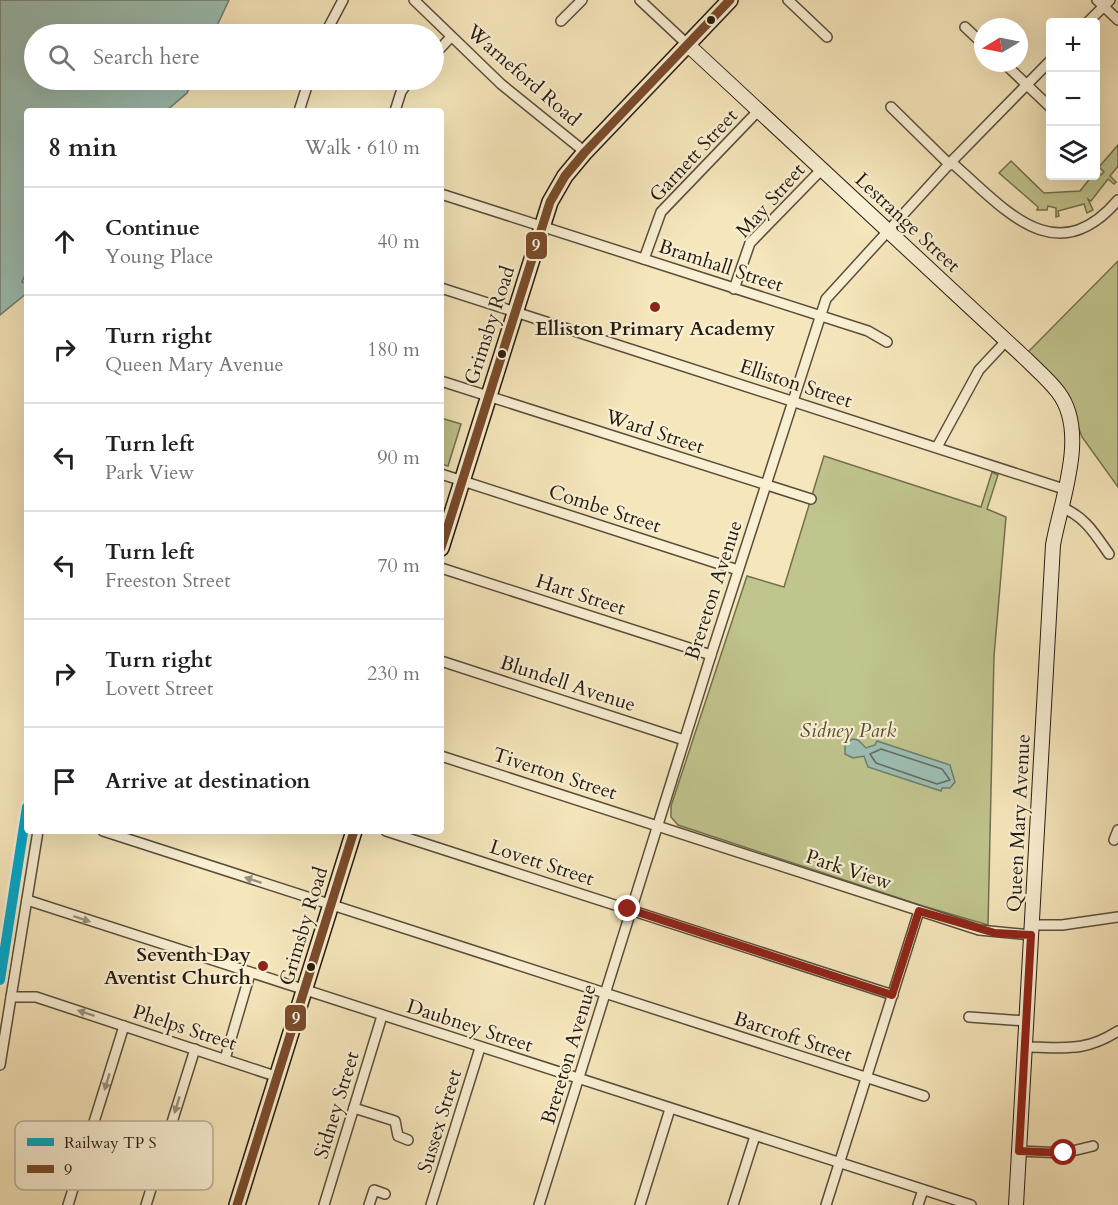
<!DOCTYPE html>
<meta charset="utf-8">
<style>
body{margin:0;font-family:Cardo,serif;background:#f2f2f2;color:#202124}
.controls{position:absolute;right:18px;top:18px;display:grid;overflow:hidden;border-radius:6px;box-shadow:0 6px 24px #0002}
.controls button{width:54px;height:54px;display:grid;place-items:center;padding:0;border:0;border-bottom:2px solid #e0e0e0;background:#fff;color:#202124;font:30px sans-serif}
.compass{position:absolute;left:974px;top:18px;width:54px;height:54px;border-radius:50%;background:#fff;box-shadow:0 6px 24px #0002;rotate:260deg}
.stop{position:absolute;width:18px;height:18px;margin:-14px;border:4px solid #8f2418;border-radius:50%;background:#fff}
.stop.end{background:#8f2418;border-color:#fff;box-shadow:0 2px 6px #0008}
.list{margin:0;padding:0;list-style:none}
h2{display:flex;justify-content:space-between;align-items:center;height:78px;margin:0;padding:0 24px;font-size:26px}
h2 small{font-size:20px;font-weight:400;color:#757577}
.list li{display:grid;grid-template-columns:39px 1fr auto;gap:18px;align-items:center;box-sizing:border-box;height:108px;padding:0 24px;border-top:2px solid #e0e0e0}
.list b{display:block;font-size:22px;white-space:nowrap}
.list p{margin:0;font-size:20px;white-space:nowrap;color:#757577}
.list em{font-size:20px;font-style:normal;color:#757577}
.icon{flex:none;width:33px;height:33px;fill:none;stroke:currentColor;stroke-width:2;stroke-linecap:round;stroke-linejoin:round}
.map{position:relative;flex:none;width:1118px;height:1205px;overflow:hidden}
.search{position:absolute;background:#fff;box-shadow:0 6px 24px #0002;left:24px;top:24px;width:420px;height:66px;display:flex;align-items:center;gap:15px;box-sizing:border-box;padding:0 21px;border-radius:33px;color:#757577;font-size:22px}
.panel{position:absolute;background:#fff;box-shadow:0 6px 24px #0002;left:24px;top:108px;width:420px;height:726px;border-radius:6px}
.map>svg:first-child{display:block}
.green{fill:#c0c48d;stroke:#72704f;stroke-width:1.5}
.water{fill:#9dbfb3;stroke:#6d7d72;stroke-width:1.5}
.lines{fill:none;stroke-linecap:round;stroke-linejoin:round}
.shore{stroke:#616d62;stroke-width:1.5}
.street-casing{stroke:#594e3c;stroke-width:12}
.secondary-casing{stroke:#251b11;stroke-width:16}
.primary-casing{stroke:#251b11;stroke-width:18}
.street{stroke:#f9efd3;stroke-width:9}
.secondary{stroke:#f9efd3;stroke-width:14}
.primary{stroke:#f6e6bb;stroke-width:15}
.bus-1-casing{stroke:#f9efd3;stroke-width:14}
.bus-1{stroke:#7a4b2a;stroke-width:9}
.rail-1-casing{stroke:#f9efd3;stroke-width:15}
.rail-1{stroke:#00a9ce;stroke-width:10}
.oneway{fill:#9a907c}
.route{stroke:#8f2418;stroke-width:8}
.bus-dot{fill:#251b11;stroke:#f9efd3;stroke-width:2}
.poi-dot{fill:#8f2418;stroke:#f9efd3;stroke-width:2}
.labels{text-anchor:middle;stroke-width:4.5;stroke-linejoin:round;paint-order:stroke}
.street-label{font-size:20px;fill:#251b11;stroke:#f9efd3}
.poi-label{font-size:20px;font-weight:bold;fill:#251b11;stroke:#f9efd3}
.park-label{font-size:20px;font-style:italic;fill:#544e36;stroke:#f9efd3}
.key{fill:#f9efd3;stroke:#b9af99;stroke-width:1.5}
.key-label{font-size:16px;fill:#251b11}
.line-badge{stroke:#f9efd3;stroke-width:2}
.badge-label{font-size:16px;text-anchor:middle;font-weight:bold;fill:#fff}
</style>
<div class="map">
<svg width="1118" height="1205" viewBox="0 0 1118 1205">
<rect width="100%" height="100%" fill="#f6e6bb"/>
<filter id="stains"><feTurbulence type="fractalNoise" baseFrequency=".00333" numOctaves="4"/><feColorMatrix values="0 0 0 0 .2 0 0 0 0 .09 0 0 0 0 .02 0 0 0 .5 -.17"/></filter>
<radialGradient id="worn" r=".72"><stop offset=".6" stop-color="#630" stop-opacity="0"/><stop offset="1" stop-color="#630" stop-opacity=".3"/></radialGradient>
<g class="green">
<path d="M1118,145V166L1110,176L1116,182L1114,184L1108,179L1091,201L1088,199L1093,210L1087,213L1084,204L1058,211L1059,216L1056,217V208L1048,206L1047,210H1037L1038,207L999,173L1011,161L1044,193L1080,191L1092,176H1096V171L1101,175L1104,172L1099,167Z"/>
<path d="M1118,261V487L1082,437L1075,418L1028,352Z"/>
<path d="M441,418L461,424L448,466L441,464Z"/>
<path d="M824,456L981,507L992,472L998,475L987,509L1006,517L994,656L988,925L923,906L678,825L671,817V806L747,576L784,587Z"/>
</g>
<g class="water">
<path d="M0,0H229L213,34H34V80H193L187,93L166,111H27V270L22,282L27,283V293L0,315Z"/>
<path d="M852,739L858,740L866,748L875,745L877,741L950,765L955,782L950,788H942L941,791L868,767L864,756L853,758L845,754V745Z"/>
</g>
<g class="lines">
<path class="shore" d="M881,749L942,769L950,780L937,784L876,763L870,754Z"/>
<defs>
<g id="street">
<path d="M414,0L501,84L585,152"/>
<path d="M640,0L688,45"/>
<path d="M788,0L827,37"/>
<path d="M1097,0L1118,20"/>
<path d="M561,21L582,0"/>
<path d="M1088,22L1110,0"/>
<path d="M965,27L983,44"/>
<path d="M325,34L343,0"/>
<path d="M434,55L451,37"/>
<path d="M1004,63L1050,107"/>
<path d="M891,107L950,165"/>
<path d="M299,111L309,80"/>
<path d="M395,111L401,92L409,80"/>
<path d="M951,162C1003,207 1055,274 1118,200"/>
<path d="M441,194L868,331L887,342"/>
<path d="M644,259L661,212L759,110"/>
<path d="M441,288L1064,489"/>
<path d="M734,289L750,243L822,169"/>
<path d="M441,381L811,499"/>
<path d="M937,447L979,370L1007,340"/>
<path d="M441,474L738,570"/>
<path d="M1060,507C1084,515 1095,534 1109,554"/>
<path d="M441,568L711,655"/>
<path d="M441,661L684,740"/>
<path d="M441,756L979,930L1031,935"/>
<path d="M103,831L924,1096"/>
<path d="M386,831L893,995"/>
<path d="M1114,840L1118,830"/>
<path d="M27,900L971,1205"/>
<path d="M1031,925H1062L1118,917"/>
<path d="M11,997H36L278,1077"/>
<path d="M969,1017L1026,1021"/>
<path d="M1025,1047C1063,1047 1084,1053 1118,1031"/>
<path d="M225,1059L250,974"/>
<path d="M0,1065L38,831"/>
<path d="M354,1108L395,1121L398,1136L408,1140"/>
<path d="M1019,1151L1064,1153L1093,1146"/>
<path d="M68,1205L124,1026"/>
<path d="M146,1205L195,1049"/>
<path d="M324,1205L382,1016"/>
<path d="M369,1205L374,1190L385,1194"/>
<path d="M431,1205L480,1048"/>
<path d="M539,1205L711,655L826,299L951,162L1050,61"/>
<path d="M640,1205L670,1109"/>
<path d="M733,1205L755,1136"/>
<path d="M826,1205L919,911"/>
<path d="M918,1205L923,1190"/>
</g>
<path id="secondary" d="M688,45L1026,359C1036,369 1049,380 1058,392C1089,432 1061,500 1053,545L1016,1205"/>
<g id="primary">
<path d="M441,548L550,202L565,176L585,152L730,0"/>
<path d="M237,1205L354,831"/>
</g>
</defs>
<use href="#street" class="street-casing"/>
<use href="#secondary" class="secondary-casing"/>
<use href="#primary" class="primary-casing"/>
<use href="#street" class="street"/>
<use href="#secondary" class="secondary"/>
<use href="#primary" class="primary"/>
<defs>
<g id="bus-1">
<path d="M441,548L550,202L565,176L585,152L730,0"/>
<path d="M237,1205L354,831"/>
</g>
</defs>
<use href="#bus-1" class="bus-1-casing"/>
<use href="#bus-1" class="bus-1"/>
<defs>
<path id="rail-1" d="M0,980L27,807"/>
</defs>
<use href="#rail-1" class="rail-1-casing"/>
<use href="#rail-1" class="rail-1"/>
</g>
<defs><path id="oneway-solid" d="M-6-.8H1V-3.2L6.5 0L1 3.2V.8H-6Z" transform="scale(1.5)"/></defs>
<g class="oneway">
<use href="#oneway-solid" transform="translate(253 880) rotate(-162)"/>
<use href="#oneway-solid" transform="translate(82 919) rotate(18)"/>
<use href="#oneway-solid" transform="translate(86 1013) rotate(-162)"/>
<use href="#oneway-solid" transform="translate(107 1082) rotate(107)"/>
<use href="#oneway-solid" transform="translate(177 1105) rotate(107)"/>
</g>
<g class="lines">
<path class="route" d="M628,909L892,995L919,911L995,933L1031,935L1019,1151L1064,1153"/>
</g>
<g class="bus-dot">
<circle cx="711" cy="20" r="5"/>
<circle cx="502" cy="354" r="5"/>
<circle cx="311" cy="967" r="5"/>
</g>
<g class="poi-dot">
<circle cx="655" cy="307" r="6"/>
<circle cx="263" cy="966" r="6"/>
</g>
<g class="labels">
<g class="street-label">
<text transform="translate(524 75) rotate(41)" y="7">Warneford Road</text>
<text transform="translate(693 155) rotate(-47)" y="7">Garnett Street</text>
<text transform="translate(770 200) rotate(-48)" y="7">May Street</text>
<text transform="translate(908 222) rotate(43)" y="7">Lestrange Street</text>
<text transform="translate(721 265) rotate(18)" y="7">Bramhall Street</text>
<text transform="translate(489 325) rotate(-72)" y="7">Grimsby Road</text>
<text transform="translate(796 383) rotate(18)" y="7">Elliston Street</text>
<text transform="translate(655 431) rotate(18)" y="7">Ward Street</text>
<text transform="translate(605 508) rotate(18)" y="7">Combe Street</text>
<text transform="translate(713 590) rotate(-72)" y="7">Brereton Avenue</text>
<text transform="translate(581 594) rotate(18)" y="7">Hart Street</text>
<text transform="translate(568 683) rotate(18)" y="7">Blundell Avenue</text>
<text transform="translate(555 773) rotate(18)" y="7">Tiverton Street</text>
<text transform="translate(1018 823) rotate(-87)" y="7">Queen Mary Avenue</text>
<text transform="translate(542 862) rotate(18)" y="7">Lovett Street</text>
<text transform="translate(849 869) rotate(18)" y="7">Park View</text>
<text transform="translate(303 926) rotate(-73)" y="7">Grimsby Road</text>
<text transform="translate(470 1025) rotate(18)" y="7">Daubney Street</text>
<text transform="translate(185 1027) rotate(18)" y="7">Phelps Street</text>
<text transform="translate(793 1036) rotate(18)" y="7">Barcroft Street</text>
<text transform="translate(568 1054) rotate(-73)" y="7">Brereton Avenue</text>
<text transform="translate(336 1105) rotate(-73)" y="7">Sidney Street</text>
<text transform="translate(439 1121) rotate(-73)" y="7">Sussex Street</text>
</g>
<g class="poi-label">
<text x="655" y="335">Elliston Primary Academy</text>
<text x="251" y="961" text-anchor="end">Seventh Day<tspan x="251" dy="23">Aventist Church</tspan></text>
</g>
<g class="park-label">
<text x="848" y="737">Sidney Park</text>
</g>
</g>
<rect x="15" y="1121" width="198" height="69" rx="9" class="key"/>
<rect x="27" y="1138" width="27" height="8" fill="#00a9ce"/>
<rect x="27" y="1165" width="27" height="8" fill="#7a4b2a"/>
<g class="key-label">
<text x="64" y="1148">Railway TP S</text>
<text x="64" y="1175">9</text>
</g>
<g class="line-badge">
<rect x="525" y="231" width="23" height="29" rx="6" fill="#7a4b2a"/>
<rect x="284" y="1004" width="23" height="28" rx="6" fill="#7a4b2a"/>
</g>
<g class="badge-label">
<text x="536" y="251">9</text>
<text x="296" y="1024">9</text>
</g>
<rect width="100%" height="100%" filter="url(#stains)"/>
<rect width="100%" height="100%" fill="url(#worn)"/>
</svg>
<div class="controls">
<button>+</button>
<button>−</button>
<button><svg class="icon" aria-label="layers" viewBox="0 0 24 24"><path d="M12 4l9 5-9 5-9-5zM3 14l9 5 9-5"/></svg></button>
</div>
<svg class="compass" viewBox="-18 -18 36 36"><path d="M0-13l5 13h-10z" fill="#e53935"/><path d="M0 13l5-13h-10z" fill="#757577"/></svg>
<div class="stop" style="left:1064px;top:1153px"></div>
<div class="stop end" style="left:628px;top:909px"></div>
<div class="search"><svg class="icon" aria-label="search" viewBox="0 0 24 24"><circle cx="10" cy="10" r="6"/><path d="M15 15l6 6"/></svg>Search here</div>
<section class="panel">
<h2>8 min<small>Walk · 610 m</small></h2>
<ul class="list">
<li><svg class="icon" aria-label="ahead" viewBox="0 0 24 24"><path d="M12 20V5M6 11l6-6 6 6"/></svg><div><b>Continue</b><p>Young Place</p></div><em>40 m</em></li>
<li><svg class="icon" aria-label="right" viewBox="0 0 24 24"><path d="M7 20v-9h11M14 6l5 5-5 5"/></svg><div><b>Turn right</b><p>Queen Mary Avenue</p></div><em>180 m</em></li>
<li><svg class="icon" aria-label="left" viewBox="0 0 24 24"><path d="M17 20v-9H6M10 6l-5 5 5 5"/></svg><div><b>Turn left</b><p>Park View</p></div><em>90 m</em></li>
<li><svg class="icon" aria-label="left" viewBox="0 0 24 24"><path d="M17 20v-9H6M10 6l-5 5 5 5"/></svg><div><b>Turn left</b><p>Freeston Street</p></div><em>70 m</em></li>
<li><svg class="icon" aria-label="right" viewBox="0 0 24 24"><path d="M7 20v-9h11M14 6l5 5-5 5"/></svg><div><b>Turn right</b><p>Lovett Street</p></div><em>230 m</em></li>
<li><svg class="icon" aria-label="arrive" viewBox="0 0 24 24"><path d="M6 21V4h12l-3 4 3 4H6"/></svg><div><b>Arrive at destination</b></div></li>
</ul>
</section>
</div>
